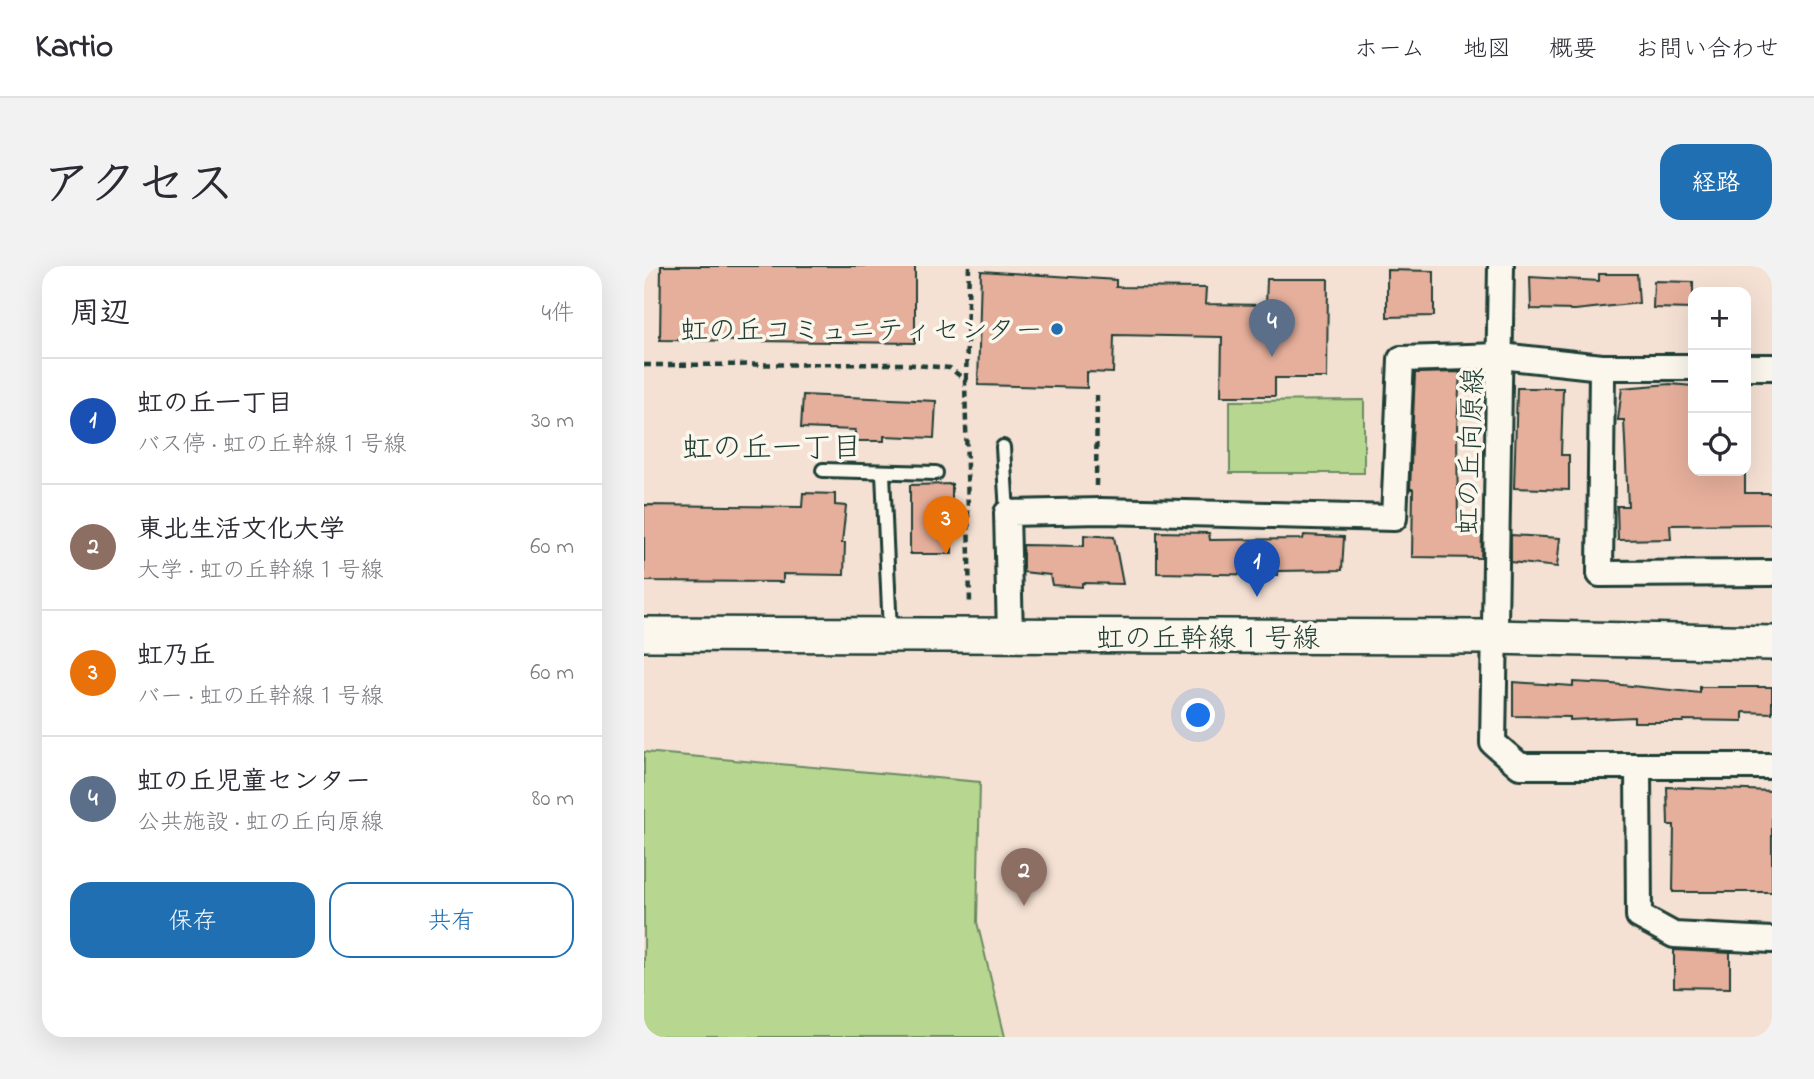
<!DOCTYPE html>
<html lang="ja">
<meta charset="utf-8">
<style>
body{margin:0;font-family:"Indie Flower","Klee One",sans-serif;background:#f2f2f3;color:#2b2b33}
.controls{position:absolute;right:21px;top:21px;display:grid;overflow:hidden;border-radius:14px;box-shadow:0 7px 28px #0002}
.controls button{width:63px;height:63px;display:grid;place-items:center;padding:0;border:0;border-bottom:2px solid #e1e1e2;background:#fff;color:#2b2b33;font:35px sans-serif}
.you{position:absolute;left:555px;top:450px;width:24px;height:24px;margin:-18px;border:5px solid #fff;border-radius:50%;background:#1a73e8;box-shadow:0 0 0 10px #1a73e833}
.badge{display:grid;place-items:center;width:46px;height:46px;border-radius:50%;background:#1f6fb2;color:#fff;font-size:23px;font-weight:700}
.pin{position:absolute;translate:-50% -58px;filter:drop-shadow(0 2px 4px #0008)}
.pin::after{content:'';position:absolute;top:37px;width:24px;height:21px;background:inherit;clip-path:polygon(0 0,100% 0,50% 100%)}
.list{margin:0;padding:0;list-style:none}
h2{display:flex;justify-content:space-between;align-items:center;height:91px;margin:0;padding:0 28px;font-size:30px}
h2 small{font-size:23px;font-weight:400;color:#7c7c81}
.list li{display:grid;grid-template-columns:46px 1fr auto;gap:21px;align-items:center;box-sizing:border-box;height:126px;padding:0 28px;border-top:2px solid #e1e1e2}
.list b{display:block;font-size:26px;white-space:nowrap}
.list p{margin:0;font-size:23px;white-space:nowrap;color:#7c7c81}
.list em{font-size:23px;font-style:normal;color:#7c7c81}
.actions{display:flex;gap:14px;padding:21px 28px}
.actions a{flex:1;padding:16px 0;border:2px solid #1f6fb2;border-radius:21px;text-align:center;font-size:24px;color:#1f6fb2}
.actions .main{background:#1f6fb2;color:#fff}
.icon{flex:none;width:38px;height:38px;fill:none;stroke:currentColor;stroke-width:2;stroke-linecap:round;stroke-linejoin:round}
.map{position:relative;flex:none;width:1128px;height:771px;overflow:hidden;border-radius:21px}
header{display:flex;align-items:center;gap:42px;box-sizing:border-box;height:98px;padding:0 35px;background:#fff;border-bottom:2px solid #e1e1e2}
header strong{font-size:33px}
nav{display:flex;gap:38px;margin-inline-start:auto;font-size:24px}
.intro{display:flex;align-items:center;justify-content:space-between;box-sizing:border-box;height:168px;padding:0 42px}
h1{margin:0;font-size:49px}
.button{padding:18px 32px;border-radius:21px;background:#1f6fb2;color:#fff;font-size:24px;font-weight:700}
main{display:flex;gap:42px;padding:0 42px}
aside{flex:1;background:#fff;border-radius:21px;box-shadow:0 7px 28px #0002}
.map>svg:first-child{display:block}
.green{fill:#b7d791;stroke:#6b8a62;stroke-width:2}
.building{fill:#e6af9c;stroke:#1f3d34;stroke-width:2}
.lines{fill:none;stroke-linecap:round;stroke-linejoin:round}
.lane-casing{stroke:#1f3d34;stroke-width:18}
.street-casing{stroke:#1f3d34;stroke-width:30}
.secondary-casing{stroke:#1f3d34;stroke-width:38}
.path{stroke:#1f3d34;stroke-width:4.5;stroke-dasharray:7 5;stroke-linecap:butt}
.lane{stroke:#fbf7ec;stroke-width:12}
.street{stroke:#fbf7ec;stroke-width:24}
.secondary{stroke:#fbf7ec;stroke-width:33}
.poi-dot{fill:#1f6fb2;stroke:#fbf7ec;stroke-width:2.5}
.labels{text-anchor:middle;stroke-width:7;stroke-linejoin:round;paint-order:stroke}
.poi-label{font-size:28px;fill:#1f3d34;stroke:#fbf7ec;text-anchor:end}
.street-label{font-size:28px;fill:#1f3d34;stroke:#fbf7ec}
.neighbourhood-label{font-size:30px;fill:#1f3d34;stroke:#fbf7ec}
</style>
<header>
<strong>Kartio</strong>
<nav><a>ホーム</a><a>地図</a><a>概要</a><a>お問い合わせ</a></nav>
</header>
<div class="intro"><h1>アクセス</h1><a class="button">経路</a></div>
<main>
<aside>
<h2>周辺<small>4件</small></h2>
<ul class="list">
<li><span class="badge" style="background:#1a4fb4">1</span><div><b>虹の丘一丁目</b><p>バス停 · 虹の丘幹線１号線</p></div><em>30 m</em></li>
<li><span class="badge" style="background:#8d6e63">2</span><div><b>東北生活文化大学</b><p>大学 · 虹の丘幹線１号線</p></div><em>60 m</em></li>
<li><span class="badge" style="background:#e8710a">3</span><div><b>虹乃丘</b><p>バー · 虹の丘幹線１号線</p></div><em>60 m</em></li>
<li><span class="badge" style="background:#5c6f8a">4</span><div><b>虹の丘児童センター</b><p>公共施設 · 虹の丘向原線</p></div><em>80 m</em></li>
</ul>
<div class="actions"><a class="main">保存</a><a>共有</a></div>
</aside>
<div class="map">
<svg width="1128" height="771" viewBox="0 0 1128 771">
<rect width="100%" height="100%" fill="#f5e1d4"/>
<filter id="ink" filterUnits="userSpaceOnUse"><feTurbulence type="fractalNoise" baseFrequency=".0143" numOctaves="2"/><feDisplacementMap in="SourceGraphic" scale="14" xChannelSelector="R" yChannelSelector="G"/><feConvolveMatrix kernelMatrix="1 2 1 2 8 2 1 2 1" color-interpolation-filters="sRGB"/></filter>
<g filter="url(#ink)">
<g class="green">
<path d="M720,134V207H586V135Z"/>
<path d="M0,486L336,516L333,656L361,771H0Z"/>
</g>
<g class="building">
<path d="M17,0H271V77L16,74Z"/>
<path d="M743,4L790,5V50L743,51Z"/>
<path d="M337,5L472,14V21L562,22L561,38L622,39L623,13H684L683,112H631V130H577L578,71L470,69L469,107L443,106V122L334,119Z"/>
<path d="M955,8H993L995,37L931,44L887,43L886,11L955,15Z"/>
<path d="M1010,15L1049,16V43L1009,42Z"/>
<path d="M816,106L813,161L814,260L822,261V267L838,268L837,292L768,291L769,223H766L771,107Z"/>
<path d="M1026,118L1049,120V205H1101V227H1128V258L1026,259L1027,273L974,274L973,240H984L980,154H974L978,122Z"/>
<path d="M873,122H919L917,189H925V224L870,222Z"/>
<path d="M159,129L292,135L290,172L240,170V175H211V164L157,162Z"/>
<path d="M308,218V288H266V219Z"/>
<path d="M159,227L191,228V239L202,240L198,277H201L200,309L139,308V316L0,315V239L158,241Z"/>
<path d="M513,266L565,267L566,274L659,273L660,269L700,271L698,304L633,305V309L513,307Z"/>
<path d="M440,269L470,271L479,318L438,317V321L408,319L406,309L379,306V279L440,280Z"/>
<path d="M867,269L916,272L913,301L867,296Z"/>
<path d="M869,416L929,420V416L968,418L1056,427V421H1128V447L1099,446V455L1039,454V456H990V451L926,454V451L869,450Z"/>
<path d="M1023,521L1128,525V626H1029L1030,559H1024Z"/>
<path d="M1030,684L1086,687V722L1030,721Z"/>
</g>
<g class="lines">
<defs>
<g id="lane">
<path d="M359,181L363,247"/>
<path d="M179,204L292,207"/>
<path d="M239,207L246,367"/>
</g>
<g id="street">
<path d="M857,0L849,477L876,500H1128"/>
<path d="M958,101L956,308L1128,307"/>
<path d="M1102,101H1128"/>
<path d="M366,370L363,247L457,245L750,252L757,93L857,90L958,101H1049"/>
<path d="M994,500L995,650L1030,669L1128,674"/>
</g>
<path id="secondary" d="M0,368L849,371L1128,377"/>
</defs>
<use href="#lane" class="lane-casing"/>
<use href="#street" class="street-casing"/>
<use href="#secondary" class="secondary-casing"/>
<g class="path">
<path d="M0,99L259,98L306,102L321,114L326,337"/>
<path d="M322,114L325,0"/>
<path d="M452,220L453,126"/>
</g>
<use href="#lane" class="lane"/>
<use href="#street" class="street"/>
<use href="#secondary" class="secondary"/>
</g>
</g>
<circle class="poi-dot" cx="413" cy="63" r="7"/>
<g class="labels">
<g class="poi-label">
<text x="399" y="73">虹の丘コミュニティセンター</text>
</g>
<g class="street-label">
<text transform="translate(825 185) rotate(-88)" y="10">虹の丘向原線</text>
<text x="564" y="381">虹の丘幹線１号線</text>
</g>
<g class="neighbourhood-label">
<text x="128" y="191">虹の丘一丁目</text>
</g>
</g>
</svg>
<div class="controls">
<button>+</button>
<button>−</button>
<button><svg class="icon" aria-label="locate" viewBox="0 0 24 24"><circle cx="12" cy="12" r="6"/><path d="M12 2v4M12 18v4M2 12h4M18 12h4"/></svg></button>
</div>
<div class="you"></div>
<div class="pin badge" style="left:613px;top:331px;background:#1a4fb4">1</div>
<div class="pin badge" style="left:380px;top:640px;background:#8d6e63">2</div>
<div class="pin badge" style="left:302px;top:288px;background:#e8710a">3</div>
<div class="pin badge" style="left:628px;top:91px;background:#5c6f8a">4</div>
</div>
</main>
